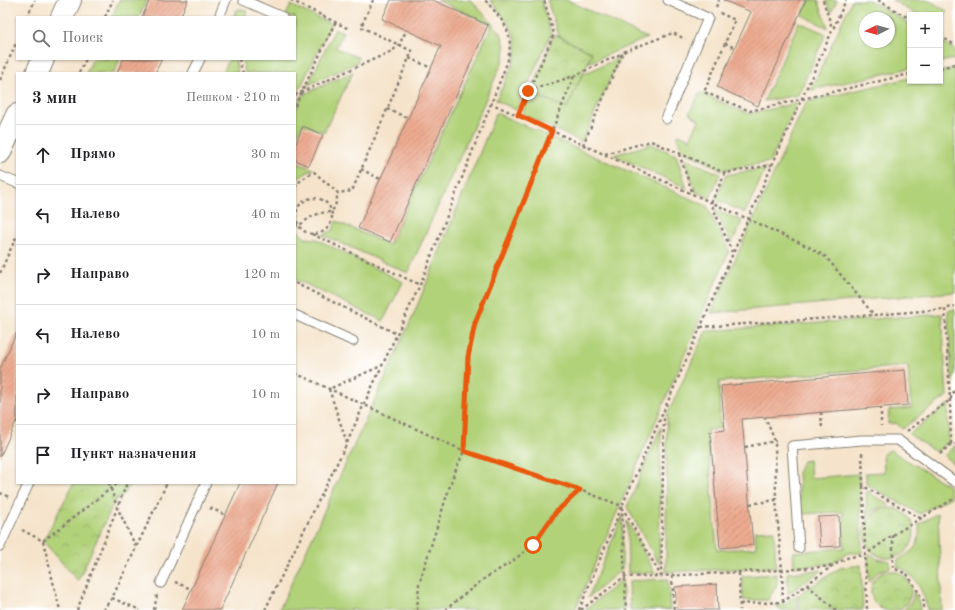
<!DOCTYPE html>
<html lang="ru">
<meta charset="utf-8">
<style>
body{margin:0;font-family:"Old Standard TT",serif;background:#f2f2f2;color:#202124}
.controls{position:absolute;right:12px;top:12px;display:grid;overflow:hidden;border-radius:0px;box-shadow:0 1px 3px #0004}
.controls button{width:36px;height:36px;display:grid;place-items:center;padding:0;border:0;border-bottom:1px solid #e0e0e0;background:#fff;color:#202124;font:20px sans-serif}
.compass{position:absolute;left:859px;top:12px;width:36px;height:36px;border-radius:50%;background:#fff;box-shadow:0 1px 3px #0004;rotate:265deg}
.stop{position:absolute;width:12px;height:12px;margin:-9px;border:3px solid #ea580c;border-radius:50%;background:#fff}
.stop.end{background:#ea580c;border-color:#fff;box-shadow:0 1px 4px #0008}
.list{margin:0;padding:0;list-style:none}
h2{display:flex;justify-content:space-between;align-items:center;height:52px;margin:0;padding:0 16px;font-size:17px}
h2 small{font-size:13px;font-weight:400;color:#757577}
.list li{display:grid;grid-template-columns:26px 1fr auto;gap:12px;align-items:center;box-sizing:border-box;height:60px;padding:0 16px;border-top:1px solid #e0e0e0}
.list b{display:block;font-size:15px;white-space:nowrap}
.list em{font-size:13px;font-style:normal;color:#757577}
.icon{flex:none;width:22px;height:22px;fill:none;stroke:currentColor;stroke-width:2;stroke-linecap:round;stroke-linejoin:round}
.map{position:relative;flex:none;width:955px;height:610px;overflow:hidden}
.search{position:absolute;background:#fff;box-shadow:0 1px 3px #0004;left:16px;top:16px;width:280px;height:44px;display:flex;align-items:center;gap:10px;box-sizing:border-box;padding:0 14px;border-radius:0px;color:#757577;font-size:15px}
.panel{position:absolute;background:#fff;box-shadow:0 1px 3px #0004;left:16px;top:72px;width:280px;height:412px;border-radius:0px}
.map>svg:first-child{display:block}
.grass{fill:#b2d27a;stroke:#67774b;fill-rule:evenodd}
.park{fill:url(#park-crowns);stroke:#67774b}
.building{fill:url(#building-hatch)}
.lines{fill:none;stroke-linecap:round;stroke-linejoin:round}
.lane-casing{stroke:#888074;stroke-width:11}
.secondary-casing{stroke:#888074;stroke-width:24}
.path{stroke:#888074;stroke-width:2.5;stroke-dasharray:3 3;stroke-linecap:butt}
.lane{stroke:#fff;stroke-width:9}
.secondary{stroke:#fff;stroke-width:22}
.route{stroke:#ea580c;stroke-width:5}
</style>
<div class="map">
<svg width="955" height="610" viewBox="0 0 955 610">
<defs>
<pattern id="park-crowns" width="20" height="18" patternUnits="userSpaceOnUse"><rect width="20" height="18" fill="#b2d27a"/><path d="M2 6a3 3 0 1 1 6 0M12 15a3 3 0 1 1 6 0" fill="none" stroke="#98b469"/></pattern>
<pattern id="building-hatch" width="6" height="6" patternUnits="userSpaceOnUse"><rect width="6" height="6" fill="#ecab91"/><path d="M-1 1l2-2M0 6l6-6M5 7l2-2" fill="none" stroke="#ca937c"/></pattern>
</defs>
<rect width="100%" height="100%" fill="#fff"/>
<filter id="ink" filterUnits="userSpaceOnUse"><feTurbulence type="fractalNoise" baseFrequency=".025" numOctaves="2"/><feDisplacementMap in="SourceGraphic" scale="8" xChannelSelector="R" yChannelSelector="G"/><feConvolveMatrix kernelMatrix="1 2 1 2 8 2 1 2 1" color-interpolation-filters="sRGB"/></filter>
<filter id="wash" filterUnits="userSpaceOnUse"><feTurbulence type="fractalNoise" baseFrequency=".012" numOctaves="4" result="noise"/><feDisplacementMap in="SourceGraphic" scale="16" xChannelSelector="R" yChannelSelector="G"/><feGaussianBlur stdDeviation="0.9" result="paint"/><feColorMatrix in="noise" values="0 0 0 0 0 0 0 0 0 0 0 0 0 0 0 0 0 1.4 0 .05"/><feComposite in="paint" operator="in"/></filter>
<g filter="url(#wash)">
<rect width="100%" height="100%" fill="#f5e4cb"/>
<g class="grass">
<path d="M119,0H147L139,17H112Z"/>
<path d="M437,0H471L501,33L505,47L504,58L408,273L323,235L333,230L336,221L389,245L492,25Z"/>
<path d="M490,0H541L551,34L516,110L496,100C520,50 528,45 490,0Z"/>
<path d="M547,0H567L647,38L588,63L592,53L559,36Z"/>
<path d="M809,0H818L828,28L802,15Z"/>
<path d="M826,0H837L831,13Z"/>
<path d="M852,0H869L910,24V68L811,90ZM865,18H889V42H865Z"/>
<path d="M892,0H928L947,11L940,23V15H917Z"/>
<path d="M291,5L331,24L299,90L295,91V73H245L242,59H295V17H285Z"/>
<path d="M242,9L247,11L245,17H233L237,10Z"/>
<path d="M799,22L826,34L798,95L764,101Z"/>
<path d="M335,29L343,32L336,48L359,58L356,63L308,85Z"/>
<path d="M940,41L955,50V59L940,62Z"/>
<path d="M620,57L582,142L522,114L531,93L567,108L582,75Z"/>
<path d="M93,59H120L114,73H86Z"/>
<path d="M229,59H235L238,73H223Z"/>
<path d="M955,68V292L711,313L806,102L910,78V81H940V72Z"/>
<path d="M353,72L324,132L302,124L295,141V112L302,95Z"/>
<path d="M700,93L749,114L797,103L770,162L722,170L684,151L677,138L679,134L690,139L699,120L689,113Z"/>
<path d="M496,113L707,206L729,251L575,610H279L413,316Z"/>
<path d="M651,144L676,155L687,188L614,155Z"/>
<path d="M684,158L720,174L710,198L696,192Z"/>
<path d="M295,162L313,169L295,180Z"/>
<path d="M766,168L745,213L715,199L726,175Z"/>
<path d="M714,209L742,221L732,243Z"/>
<path d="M295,228L305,238L316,239L403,282L383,321L295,279Z"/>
<path d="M955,309V376L952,382L948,311Z"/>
<path d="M942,314L947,396L902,429L896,423L888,424L889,410L911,408L908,366L719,382L720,428L707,430L717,550L756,548L755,531L774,530L776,567L666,572L667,415L706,331Z"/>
<path d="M948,404L949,442L936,452L909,434Z"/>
<path d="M661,427L659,564L627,507Z"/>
<path d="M955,446V465L944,456L953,447Z"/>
<path d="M890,450L949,486L951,497L920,514L866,484V473L884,472L883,454Z"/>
<path d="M809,460L811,478L859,474L862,553H848L831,564L794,567L793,552L844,548L843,512L800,514L798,471L803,461Z"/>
<path d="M866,491L890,505L873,510L867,517Z"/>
<path d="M938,513L942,610H927C926,595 913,570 897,567L898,560C916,549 920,546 919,524Z"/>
<path d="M623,515L622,569L588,598Z"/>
<path d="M627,521L655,573H628Z"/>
<path d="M871,554L877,559L890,561V568L879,571L869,582L868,556Z"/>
<path d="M822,570L788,594L787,573Z"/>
<path d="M777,574V585L768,600H743L742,576Z"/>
<path d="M668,579L670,610H630L629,581Z"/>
<path d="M622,580L624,610H585Z"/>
<path d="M914,592L919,603L920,610H904L912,601Z"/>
<path d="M797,594L798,610H778V605H784Z"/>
</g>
<g class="park">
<path d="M554,34L592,53L567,108L531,93Z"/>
<path d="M74,483H130C127,492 123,496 115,500L78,581L43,541Z"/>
<circle cx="889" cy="533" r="25"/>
<path d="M861,565L863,610H800L799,594L840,568Z"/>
<circle cx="891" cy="591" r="20"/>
</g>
<g id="blocks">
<g class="building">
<path d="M150,0H188L180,17H142Z"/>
<path d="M391,0H433L488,25L390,242L358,228L441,46L382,19Z"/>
<path d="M723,0H806L758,106L717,87L751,12Z"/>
<path d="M123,59H162L155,73H117Z"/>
<path d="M303,126L323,135L309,166L295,160V146Z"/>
<path d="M17,332V419L0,457V369Z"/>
<path d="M905,370L908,405L742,419L753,545L720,548L710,432L725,430L721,386Z"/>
<path d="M240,483H278L220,610H182Z"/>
<path d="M839,516L840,546L820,547L818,517Z"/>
<path d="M717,584L718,610H677L675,587Z"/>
</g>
</g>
</g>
<g filter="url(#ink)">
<use href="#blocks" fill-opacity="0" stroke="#888074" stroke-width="1"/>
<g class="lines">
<defs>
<g id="lane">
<path d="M243,0L282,17"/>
<path d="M219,17L226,0"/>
<path d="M193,73L200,59"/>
<path d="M666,119L708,18L668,0"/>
<path d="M0,176L17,183"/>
<path d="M295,315L353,341"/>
<path d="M0,546L29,483"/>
<path d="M799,548L792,446L862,440H898L955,482"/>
<path d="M161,583L206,483"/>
</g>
<g id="secondary">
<path d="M62,17L70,0"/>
<path d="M37,73L43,59"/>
<path d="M0,152L17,115"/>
</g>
</defs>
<use href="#lane" class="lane-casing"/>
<use href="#secondary" class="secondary-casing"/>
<g class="path">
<path d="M291,0L349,29"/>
<path d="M823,0L832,28"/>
<path d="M878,0L910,19"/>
<path d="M716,7L719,0"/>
<path d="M720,13L735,20L704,92L750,111L910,74"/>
<path d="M27,17L35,0"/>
<path d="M105,17L113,0"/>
<path d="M940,36L955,45"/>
<path d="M725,43L735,48"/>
<path d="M409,58L431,68"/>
<path d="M239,59L243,73"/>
<path d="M940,68L955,64"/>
<path d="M79,73L86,59"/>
<path d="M0,80L17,41"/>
<path d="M528,91L574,76L623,53"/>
<path d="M295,95L392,51L399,45L406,31"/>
<path d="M490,103L748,219L846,0"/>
<path d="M295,106L336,21"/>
<path d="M387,109L408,118"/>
<path d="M518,115L554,34L544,0"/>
<path d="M583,145L623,52L673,33L685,39"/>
<path d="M605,154L651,141L725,173L772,165"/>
<path d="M679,154L693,194"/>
<path d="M361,169L380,179"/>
<path d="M725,173L711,203L732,252"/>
<path d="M295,187L301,180L314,172L338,193L352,191L412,51L361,27L373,0"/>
<circle cx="314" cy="216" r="18"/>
<path d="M295,225L298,226L311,217L320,213L331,212L335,207L338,193"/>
<path d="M312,234L420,285"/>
<path d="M0,273L17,235"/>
<path d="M295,283L397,334"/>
<path d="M701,327L874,315"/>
<path d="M295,373L464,451L580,490L622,506L626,610"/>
<path d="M881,407V426"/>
<path d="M821,412L822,430"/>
<path d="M16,422H17"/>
<path d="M907,431L950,400L955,389"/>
<path d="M347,443L329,389L381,366"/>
<path d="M951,444L950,400L945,309L955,306"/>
<path d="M745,447L776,441"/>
<path d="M862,453L863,486L922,519"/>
<path d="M940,454L951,444H955"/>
<path d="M109,483L117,507L136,547"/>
<path d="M863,486L867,610"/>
<path d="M0,493L9,497"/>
<path d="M750,504L776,500"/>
<path d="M622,507L661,576L782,570L776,500L775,441L765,417"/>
<path d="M210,508L226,515"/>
<path d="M22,530L43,541L118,483"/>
<path d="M893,535V568L907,574L924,601V610"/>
<path d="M43,541L60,610"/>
<path d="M739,573L740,610"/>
<path d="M672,576L674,610"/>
<path d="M175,582L191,589"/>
<path d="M807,585L836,610"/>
<path d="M112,598L140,610"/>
<path d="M783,601L782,570L832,566"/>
<path d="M740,604L783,602L832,566L849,557L865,555L893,535L955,498"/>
<path d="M0,610H1"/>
<path d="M77,610L127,483"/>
<path d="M103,610L112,598L167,483"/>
<path d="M154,610L157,595"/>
<path d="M265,610L347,443L364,404L420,285L507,63C515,32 505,23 485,0"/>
<path d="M417,610L419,584L452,479L464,451L468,357L475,323L574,76"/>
<path d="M445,610L485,578L510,563L533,545L556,512L580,490"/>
<path d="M579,610L622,506L748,219L809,247L826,257L874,315L945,309"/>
<path d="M581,610L624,577L661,576L664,415"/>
</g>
<use href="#lane" class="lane"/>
<use href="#secondary" class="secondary"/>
</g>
</g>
<g class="lines" filter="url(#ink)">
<path class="route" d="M528,91L518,115L552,131L475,323L468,357L464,451L580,490L556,512L533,545"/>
</g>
</svg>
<div class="controls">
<button>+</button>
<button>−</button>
</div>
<svg class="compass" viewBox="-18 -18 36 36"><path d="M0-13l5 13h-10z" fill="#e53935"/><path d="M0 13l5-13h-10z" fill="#757577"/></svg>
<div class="stop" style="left:533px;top:545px"></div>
<div class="stop end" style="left:528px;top:91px"></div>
<div class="search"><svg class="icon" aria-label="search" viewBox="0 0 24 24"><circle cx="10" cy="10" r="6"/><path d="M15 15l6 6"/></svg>Поиск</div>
<section class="panel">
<h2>3 мин<small>Пешком · 210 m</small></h2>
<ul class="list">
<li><svg class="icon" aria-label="ahead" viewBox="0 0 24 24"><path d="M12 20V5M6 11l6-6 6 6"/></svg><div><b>Прямо</b></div><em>30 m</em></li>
<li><svg class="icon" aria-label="left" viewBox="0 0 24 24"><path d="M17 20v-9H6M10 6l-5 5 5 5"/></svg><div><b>Налево</b></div><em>40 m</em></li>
<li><svg class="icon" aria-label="right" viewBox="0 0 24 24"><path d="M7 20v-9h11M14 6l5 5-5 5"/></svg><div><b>Направо</b></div><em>120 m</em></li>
<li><svg class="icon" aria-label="left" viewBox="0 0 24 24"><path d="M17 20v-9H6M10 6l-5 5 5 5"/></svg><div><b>Налево</b></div><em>10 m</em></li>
<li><svg class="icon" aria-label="right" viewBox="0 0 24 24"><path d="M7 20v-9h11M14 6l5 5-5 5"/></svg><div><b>Направо</b></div><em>10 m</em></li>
<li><svg class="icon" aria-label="arrive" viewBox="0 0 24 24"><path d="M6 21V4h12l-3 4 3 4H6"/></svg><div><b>Пункт назначения</b></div></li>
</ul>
</section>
</div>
